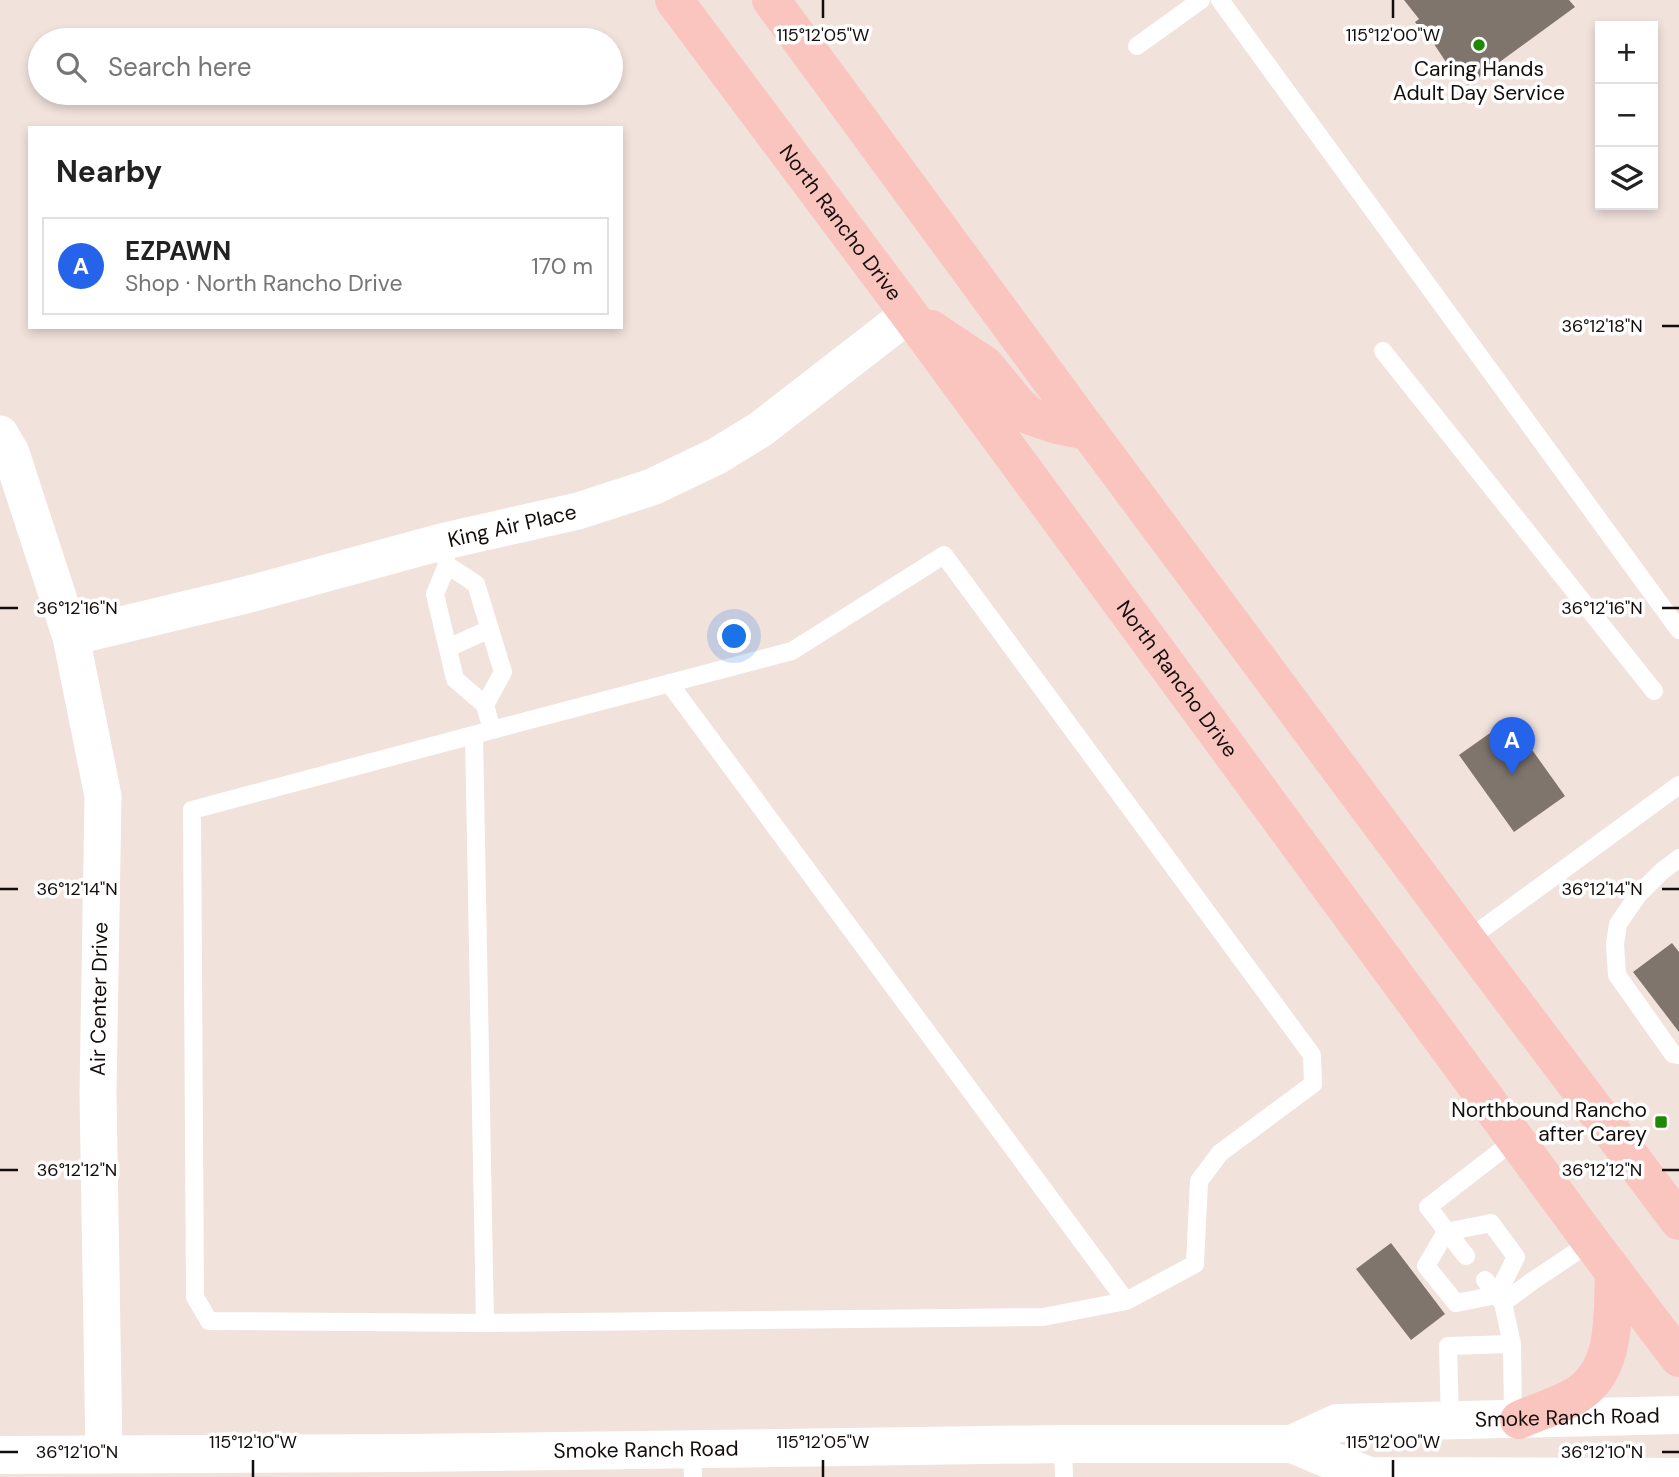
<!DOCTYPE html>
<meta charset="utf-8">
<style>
body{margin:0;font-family:"DM Sans",sans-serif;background:#f6f6f6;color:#222}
.controls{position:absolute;right:21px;top:21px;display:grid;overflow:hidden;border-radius:0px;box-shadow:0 4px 10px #0003}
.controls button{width:63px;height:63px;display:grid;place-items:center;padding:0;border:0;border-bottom:2px solid #e0e0e0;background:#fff;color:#222;font:35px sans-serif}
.you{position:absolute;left:735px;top:637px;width:24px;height:24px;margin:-18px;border:5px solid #fff;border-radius:50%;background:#1a73e8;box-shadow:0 0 0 10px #1a73e833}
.badge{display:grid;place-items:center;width:46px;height:46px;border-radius:50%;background:#2563eb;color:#fff;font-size:23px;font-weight:700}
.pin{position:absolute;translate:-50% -58px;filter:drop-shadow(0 2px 4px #0008)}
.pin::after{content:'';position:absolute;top:37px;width:24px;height:21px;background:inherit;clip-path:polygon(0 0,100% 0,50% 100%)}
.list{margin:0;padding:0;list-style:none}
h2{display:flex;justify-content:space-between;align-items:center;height:91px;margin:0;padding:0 28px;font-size:30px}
h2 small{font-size:23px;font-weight:400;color:#767676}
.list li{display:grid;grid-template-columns:46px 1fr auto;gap:21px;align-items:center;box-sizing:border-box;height:98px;margin:0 14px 14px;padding:0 14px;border:2px solid #e0e0e0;border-radius:0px}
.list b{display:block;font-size:26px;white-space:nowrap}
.list p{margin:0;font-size:23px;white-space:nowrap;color:#767676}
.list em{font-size:23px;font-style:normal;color:#767676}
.icon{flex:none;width:38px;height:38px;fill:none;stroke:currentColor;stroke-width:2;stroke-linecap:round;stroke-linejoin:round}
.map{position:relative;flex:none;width:1679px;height:1477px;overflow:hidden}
.search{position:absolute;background:#fff;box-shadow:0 4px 10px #0003;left:28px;top:28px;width:595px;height:77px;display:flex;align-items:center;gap:18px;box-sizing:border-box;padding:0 24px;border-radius:38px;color:#767676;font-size:26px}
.panel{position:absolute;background:#fff;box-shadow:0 4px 10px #0003;left:28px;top:126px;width:595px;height:203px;border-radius:0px}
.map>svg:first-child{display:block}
.building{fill:#7f756c}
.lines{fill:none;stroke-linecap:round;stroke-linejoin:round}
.lane{stroke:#fff;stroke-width:18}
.street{stroke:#fff;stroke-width:37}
.secondary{stroke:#fff;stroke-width:38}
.primary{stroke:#fbc5bf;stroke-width:38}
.ticks{fill:none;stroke:#130e0c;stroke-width:2.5}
.poi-dot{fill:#1e8904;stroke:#fff;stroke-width:2.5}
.labels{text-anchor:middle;stroke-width:7;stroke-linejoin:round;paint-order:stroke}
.poi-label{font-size:21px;fill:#130e0c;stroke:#fff}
.street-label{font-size:21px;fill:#130e0c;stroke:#fff}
.ticks-label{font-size:18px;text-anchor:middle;fill:#130e0c;stroke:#fff;stroke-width:7;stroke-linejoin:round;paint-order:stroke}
</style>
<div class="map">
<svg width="1679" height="1477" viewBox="0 0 1679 1477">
<rect width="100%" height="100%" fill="#f1e2dc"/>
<g class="building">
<path d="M1404,0H1569L1575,7L1468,85L1450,59L1446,62L1424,29L1422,31L1415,22L1419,19Z"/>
<path d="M1510,719L1565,796L1514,832L1459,755Z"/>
<path d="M1672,943L1679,952V1032L1633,972Z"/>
<path d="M1391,1243L1445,1314L1411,1340L1356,1269Z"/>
</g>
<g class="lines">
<g class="lane">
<path d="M1220,0L1679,630"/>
<path d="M1137,46L1201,0"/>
<path d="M1383,351L1654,691"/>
<path d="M441,542L447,565L435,594L455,679L485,705L492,730L792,651L944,555L1312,1055L1313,1084L1220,1153L1199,1181L1195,1264L1126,1301L669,683"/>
<path d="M447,565L476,584L503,672L485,705"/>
<path d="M448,648L490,629"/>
<path d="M492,730L192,810L195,1297L209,1321L485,1323L1043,1317L1126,1301"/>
<path d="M474,735L485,1323"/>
<path d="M1679,858L1661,872L1638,895L1618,924L1615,944L1617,975L1673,1054L1679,1055"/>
<path d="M1467,940L1679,785"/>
<path d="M1491,1223L1516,1257L1497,1295L1456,1303L1426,1266L1446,1232Z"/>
<path d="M1466,1256L1428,1207L1516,1139"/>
<path d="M1485,1280L1503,1303L1512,1344L1513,1420"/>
<path d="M1503,1303L1531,1282L1591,1242"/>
<path d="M1450,1421L1448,1346L1512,1344"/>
<path d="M1063,1444L1064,1477"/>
<path d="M692,1450L693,1477"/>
</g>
<g class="street">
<path d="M0,434L11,453L71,637L103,796L98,1093L104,1454"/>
<path id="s1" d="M71,637L246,595L441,542L578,511L652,487L717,456L761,429L909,314"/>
</g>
<g class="secondary">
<path id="s2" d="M1292,1444L1337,1423L1679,1415"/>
<path id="s3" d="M0,1455L411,1453L1063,1444H1292L1369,1476L1679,1477"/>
</g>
<g class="primary">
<path id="s4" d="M674,0L909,314L1591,1242L1679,1358"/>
<path d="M771,0L1088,431L1467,940L1679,1221"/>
<path d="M931,329L985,365L1017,404L1030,416L1057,425L1088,431"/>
<path d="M1519,1420C1537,1412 1558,1406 1575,1396C1618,1371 1612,1315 1614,1272"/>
</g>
</g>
<path class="ticks" d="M823,0V18M1393,0V18M1662,326H1679M0,608H18M1662,608H1679M0,889H18M1662,889H1679M0,1170H18M1662,1170H1679M0,1452H18M1662,1452H1679M253,1460V1477M823,1460V1477M1393,1460V1477"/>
<g class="poi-dot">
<circle cx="1479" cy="45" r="7"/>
<rect x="1654" y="1115" width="14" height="14" rx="3.5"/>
</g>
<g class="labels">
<g class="poi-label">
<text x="1479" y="76">Caring Hands<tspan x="1479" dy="24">Adult Day Service</tspan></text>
<text x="1647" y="1117" text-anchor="end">Northbound Rancho<tspan x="1647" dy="24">after Carey</tspan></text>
</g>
<g class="street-label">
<text dy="7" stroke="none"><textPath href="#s4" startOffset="278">North Rancho Drive</textPath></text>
<text dy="7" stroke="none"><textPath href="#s1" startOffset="455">King Air Place</textPath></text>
<text dy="7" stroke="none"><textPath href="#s4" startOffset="845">North Rancho Drive</textPath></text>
<text transform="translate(99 999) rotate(-89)" y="7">Air Center Drive</text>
<text dy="7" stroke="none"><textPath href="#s2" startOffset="280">Smoke Ranch Road</textPath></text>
<text dy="7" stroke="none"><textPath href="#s3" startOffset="646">Smoke Ranch Road</textPath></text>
</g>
</g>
<g class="ticks-label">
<text x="823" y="41">115°12'05"W</text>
<text x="1393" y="41">115°12'00"W</text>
<text x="1602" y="332">36°12'18"N</text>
<text x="77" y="614">36°12'16"N</text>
<text x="1602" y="614">36°12'16"N</text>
<text x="77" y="895">36°12'14"N</text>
<text x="1602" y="895">36°12'14"N</text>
<text x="77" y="1176">36°12'12"N</text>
<text x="1602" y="1176">36°12'12"N</text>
<text x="253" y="1448">115°12'10"W</text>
<text x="823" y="1448">115°12'05"W</text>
<text x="1393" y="1448">115°12'00"W</text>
<text x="77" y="1458">36°12'10"N</text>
<text x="1602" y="1458">36°12'10"N</text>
</g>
</svg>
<div class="controls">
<button>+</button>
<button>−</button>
<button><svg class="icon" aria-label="layers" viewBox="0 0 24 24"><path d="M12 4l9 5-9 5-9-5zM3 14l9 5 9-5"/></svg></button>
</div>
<div class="you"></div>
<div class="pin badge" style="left:1512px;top:775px">A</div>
<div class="search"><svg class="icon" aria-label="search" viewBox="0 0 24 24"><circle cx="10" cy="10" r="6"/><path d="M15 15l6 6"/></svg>Search here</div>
<section class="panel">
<h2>Nearby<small></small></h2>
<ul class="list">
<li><span class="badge">A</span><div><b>EZPAWN</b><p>Shop · North Rancho Drive</p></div><em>170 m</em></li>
</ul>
</section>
</div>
